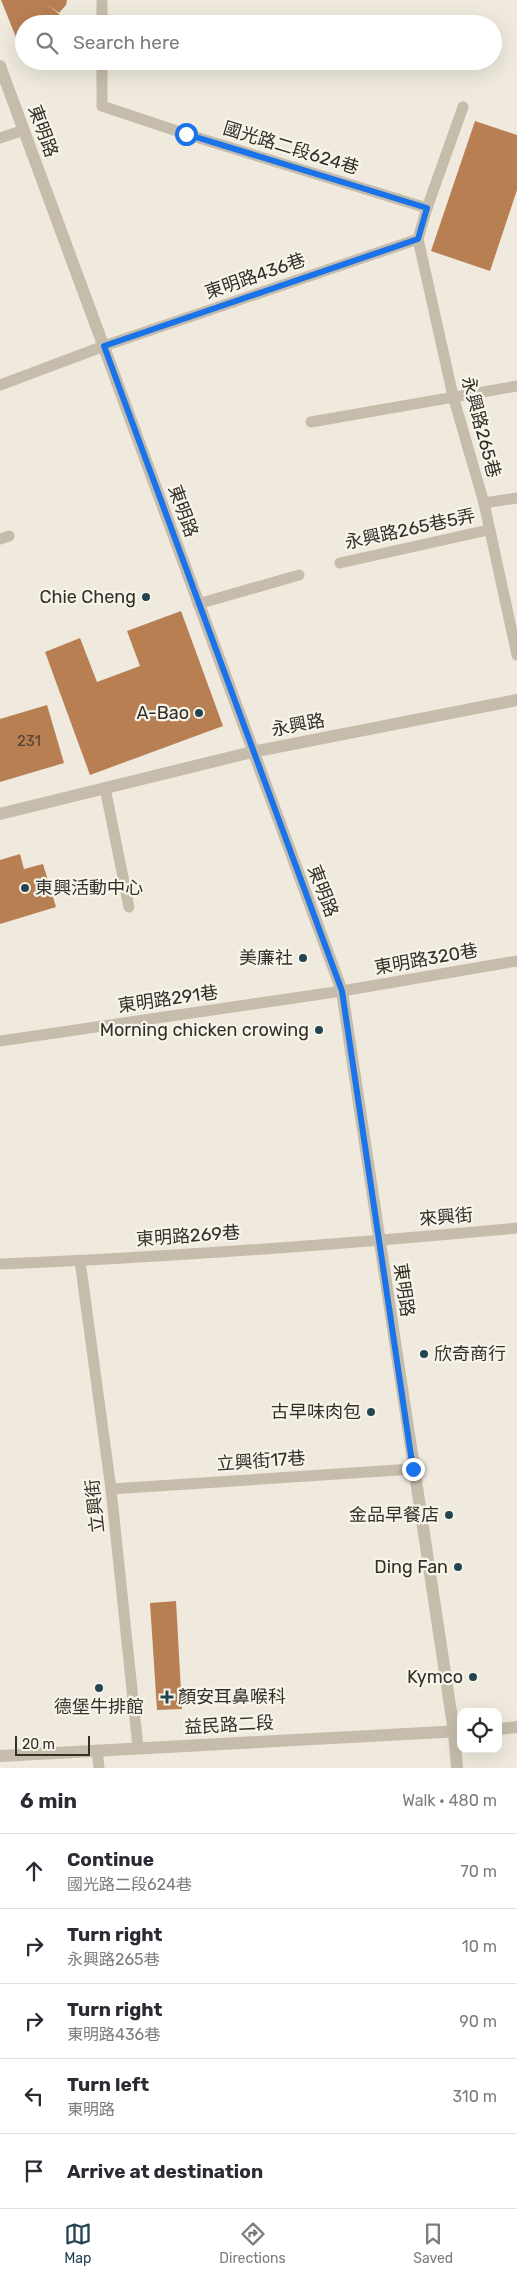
<!DOCTYPE html>
<meta charset="utf-8">
<style>
body{margin:0;font-family:Rubik,"Noto Sans TC",sans-serif;background:#f2f2f3;color:#2b2b33}
.controls{position:absolute;right:15px;bottom:15px;display:grid;overflow:hidden;border-radius:10px;box-shadow:0 5px 20px #0002}
.controls button{width:45px;height:45px;display:grid;place-items:center;padding:0;border:0;border-bottom:1px solid #e1e1e2;background:#fff;color:#2b2b33;font:25px sans-serif}
.scale{position:absolute;left:15px;bottom:12px;width:75px;box-sizing:border-box;padding-left:5px;border:2px solid #342f29;border-top:0;font-size:14px;line-height:18px;white-space:nowrap;color:#342f29;-webkit-text-stroke:4px #f7f4e9;paint-order:stroke}
.stop{position:absolute;width:15px;height:15px;margin:-11px;border:4px solid #1a73e8;border-radius:50%;background:#fff}
.stop.end{background:#1a73e8;border-color:#fff;box-shadow:0 1px 5px #0008}
.list{margin:0;padding:0;list-style:none}
h2{display:flex;justify-content:space-between;align-items:center;height:65px;margin:0;padding:0 20px;font-size:21px}
h2 small{font-size:16px;font-weight:400;color:#7c7c81}
.list li{display:grid;grid-template-columns:32px 1fr auto;gap:15px;align-items:center;box-sizing:border-box;height:75px;padding:0 20px;border-top:1px solid #e1e1e2}
.list b{display:block;font-size:19px;white-space:nowrap}
.list p{margin:0;font-size:16px;white-space:nowrap;color:#7c7c81}
.list em{font-size:16px;font-style:normal;color:#7c7c81}
.icon{flex:none;width:28px;height:28px;fill:none;stroke:currentColor;stroke-width:2;stroke-linecap:round;stroke-linejoin:round}
.map{position:relative;flex:none;width:517px;height:1768px;overflow:hidden}
.search{position:absolute;background:#fff;box-shadow:0 5px 20px #0002;left:15px;right:15px;top:15px;height:55px;display:flex;align-items:center;gap:12px;box-sizing:border-box;padding:0 18px;border-radius:28px;color:#7c7c81;font-size:19px}
.sheet{height:440px;background:#fff}
nav{display:flex;justify-content:space-around;align-items:center;box-sizing:border-box;height:70px;border-top:1px solid #e1e1e2;background:#fff;font-size:14px;color:#7c7c81}
nav a{display:grid;justify-items:center;gap:2px}
nav .on{color:#234551}
.map>svg:first-child{display:block}
.building{fill:#b87f53}
.lines{fill:none;stroke-linecap:round;stroke-linejoin:round}
.service{stroke:#c6bcab;stroke-width:11}
.minor{stroke:#c6bcab;stroke-width:12}
.route{stroke:#1a73e8;stroke-width:6}
.poi-dot{fill:#234551;stroke:#f7f4e9;stroke-width:2}
.labels{text-anchor:middle;stroke-width:4.5;stroke-linejoin:round;paint-order:stroke}
.number-label{font-size:15px;fill:#554334}
.street-label{font-size:18px;fill:#342f29;stroke:#f7f4e9}
.poi-label{font-size:18px;fill:#342f29;stroke:#f7f4e9;text-anchor:end}
</style>
<div class="map">
<svg width="517" height="1768" viewBox="0 0 517 1768">
<rect width="100%" height="100%" fill="#efeadd"/>
<g class="building">
<path d="M1,0H67L66,5L59,13L48,5L60,15L54,24H24V57Z"/>
<path d="M475,121L517,135V190L490,271L431,251Z"/>
<path d="M181,611L223,726L90,775L45,652L80,638L97,682L140,666L127,631Z"/>
<path d="M47,705L64,763L0,782V719Z"/>
<path d="M20,854L24,869L43,864L56,907L0,924V860Z"/>
<path d="M176,1601L182,1709L157,1710L150,1603Z"/>
</g>
<g class="lines">
<g class="service">
<path d="M102,0V24"/>
<path d="M102,61V106L186,134L427,208"/>
<path d="M463,107L427,208L418,239L453,396L484,503L517,655"/>
<path d="M0,138L24,130"/>
<path d="M0,385L104,346L418,239"/>
<path d="M311,422L517,386"/>
<path d="M484,503L517,498"/>
<path d="M0,539L9,536"/>
<path d="M340,563L488,530"/>
<path d="M198,604L299,575"/>
<path d="M105,788L129,907"/>
<path d="M0,1041L342,991L517,961"/>
<path d="M80,1261L111,1489L138,1747"/>
<path d="M0,1264C173,1257 345,1244 517,1228"/>
<path d="M111,1489L413,1469"/>
<path d="M97,1750L99,1768"/>
</g>
<g class="minor">
<path d="M0,66L342,991L454,1732L457,1768"/>
<path d="M0,814L252,752L517,700"/>
<path d="M498,1729L517,1727"/>
<path d="M0,1756L461,1731"/>
</g>
</g>
<g class="lines">
<path class="route" d="M186,134L427,208L418,239L104,346L342,991L413,1469"/>
</g>
<g class="poi-dot">
<circle cx="146" cy="597" r="5"/>
<circle cx="199" cy="713" r="5"/>
<circle cx="25" cy="888" r="5"/>
<circle cx="303" cy="958" r="5"/>
<circle cx="319" cy="1030" r="5"/>
<circle cx="424" cy="1354" r="5"/>
<circle cx="371" cy="1412" r="5"/>
<circle cx="449" cy="1515" r="5"/>
<circle cx="458" cy="1567" r="5"/>
<circle cx="473" cy="1677" r="5"/>
<circle cx="99" cy="1688" r="5"/>
<path d="M164.5 1689.5h5v5h5v5h-5v5h-5v-5h-5v-5h5z"/>
</g>
<g class="labels">
<g class="number-label">
<text x="29" y="746">231</text>
</g>
<g class="street-label">
<text transform="translate(43 131) rotate(70)" y="6">東明路</text>
<text transform="translate(291 148) rotate(17)" y="6">國光路二段624巷</text>
<text transform="translate(255 276) rotate(-19)" y="6">東明路436巷</text>
<text transform="translate(481 427) rotate(75)" y="6">永興路265巷</text>
<text transform="translate(183 511) rotate(70)" y="6">東明路</text>
<text transform="translate(410 529) rotate(-12)" y="6">永興路265巷5弄</text>
<text transform="translate(298 725) rotate(-11)" y="6">永興路</text>
<text transform="translate(323 891) rotate(69)" y="6">東明路</text>
<text transform="translate(426 959) rotate(-10)" y="6">東明路320巷</text>
<text transform="translate(168 999) rotate(-8)" y="6">東明路291巷</text>
<text transform="translate(446 1217) rotate(-5)" y="6">來興街</text>
<text transform="translate(188 1236) rotate(-4)" y="6">東明路269巷</text>
<text transform="translate(404 1290) rotate(82)" y="6">東明路</text>
<text transform="translate(261 1461) rotate(-4)" y="6">立興街17巷</text>
<text transform="translate(95 1506) rotate(-96)" y="6">立興街</text>
<text transform="translate(229 1725) rotate(-3)" y="6">益民路二段</text>
</g>
<g class="poi-label">
<text x="136" y="603">Chie Cheng</text>
<text x="189" y="719">A-Bao</text>
<text x="35" y="894" text-anchor="start">東興活動中心</text>
<text x="293" y="964">美廉社</text>
<text x="309" y="1036">Morning chicken crowing</text>
<text x="434" y="1360" text-anchor="start">欣奇商行</text>
<text x="361" y="1418">古早味肉包</text>
<text x="439" y="1521">金品早餐店</text>
<text x="448" y="1573">Ding Fan</text>
<text x="463" y="1683">Kymco</text>
<text x="178" y="1703" text-anchor="start">顏安耳鼻喉科</text>
<text x="99" y="1713" text-anchor="middle">德堡牛排館</text>
</g>
</g>
</svg>
<div class="controls">
<button><svg class="icon" aria-label="locate" viewBox="0 0 24 24"><circle cx="12" cy="12" r="6"/><path d="M12 2v4M12 18v4M2 12h4M18 12h4"/></svg></button>
</div>
<div class="scale">20 m</div>
<div class="stop" style="left:186px;top:134px"></div>
<div class="stop end" style="left:413px;top:1469px"></div>
<div class="search"><svg class="icon" aria-label="search" viewBox="0 0 24 24"><circle cx="10" cy="10" r="6"/><path d="M15 15l6 6"/></svg>Search here</div>
</div>
<section class="sheet">
<h2>6 min<small>Walk · 480 m</small></h2>
<ul class="list">
<li><svg class="icon" aria-label="ahead" viewBox="0 0 24 24"><path d="M12 20V5M6 11l6-6 6 6"/></svg><div><b>Continue</b><p>國光路二段624巷</p></div><em>70 m</em></li>
<li><svg class="icon" aria-label="right" viewBox="0 0 24 24"><path d="M7 20v-9h11M14 6l5 5-5 5"/></svg><div><b>Turn right</b><p>永興路265巷</p></div><em>10 m</em></li>
<li><svg class="icon" aria-label="right" viewBox="0 0 24 24"><path d="M7 20v-9h11M14 6l5 5-5 5"/></svg><div><b>Turn right</b><p>東明路436巷</p></div><em>90 m</em></li>
<li><svg class="icon" aria-label="left" viewBox="0 0 24 24"><path d="M17 20v-9H6M10 6l-5 5 5 5"/></svg><div><b>Turn left</b><p>東明路</p></div><em>310 m</em></li>
<li><svg class="icon" aria-label="arrive" viewBox="0 0 24 24"><path d="M6 21V4h12l-3 4 3 4H6"/></svg><div><b>Arrive at destination</b></div></li>
</ul>
</section>
<nav>
<a class="on"><svg class="icon" aria-label="map" viewBox="0 0 24 24"><path d="M3 6l6-2 6 2 6-2v14l-6 2-6-2-6 2zM9 4v14M15 6v14"/></svg>Map</a>
<a><svg class="icon" aria-label="directions" viewBox="0 0 24 24"><path d="M12 3l9 9-9 9-9-9zM9 14v-3h6M13 9l2 2-2 2"/></svg>Directions</a>
<a><svg class="icon" aria-label="saved" viewBox="0 0 24 24"><path d="M7 4h10v16l-5-4-5 4z"/></svg>Saved</a>
</nav>
